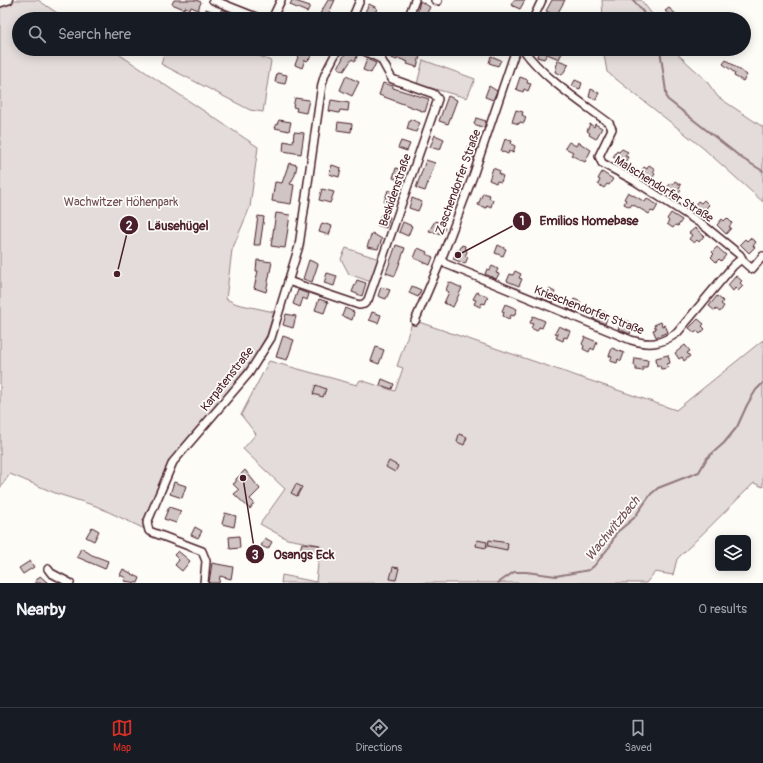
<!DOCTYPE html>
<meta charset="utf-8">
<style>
body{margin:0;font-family:Pangolin,sans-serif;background:#20242c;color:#f1f3f6}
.controls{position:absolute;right:12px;bottom:12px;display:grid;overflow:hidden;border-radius:6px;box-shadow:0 2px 10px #0003}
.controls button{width:36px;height:36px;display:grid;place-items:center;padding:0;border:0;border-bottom:1px solid #363941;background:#171b24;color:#f1f3f6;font:20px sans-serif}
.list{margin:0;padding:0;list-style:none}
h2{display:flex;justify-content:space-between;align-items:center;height:52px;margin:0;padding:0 16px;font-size:17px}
h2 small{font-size:13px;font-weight:400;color:#9ea1a6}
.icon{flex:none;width:22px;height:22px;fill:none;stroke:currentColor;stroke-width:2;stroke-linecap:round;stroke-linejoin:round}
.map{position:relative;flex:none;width:763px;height:583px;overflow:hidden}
.search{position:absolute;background:#171b24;box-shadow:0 2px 10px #0003;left:12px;right:12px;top:12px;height:44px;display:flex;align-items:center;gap:10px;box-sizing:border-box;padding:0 14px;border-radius:22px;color:#9ea1a6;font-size:15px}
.sheet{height:124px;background:#171b24}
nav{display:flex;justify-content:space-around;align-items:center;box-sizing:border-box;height:56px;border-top:1px solid #363941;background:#171b24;font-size:11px;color:#9ea1a6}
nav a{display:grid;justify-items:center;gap:2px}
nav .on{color:#d93025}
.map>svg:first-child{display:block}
.green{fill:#e3dcda;stroke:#967e82}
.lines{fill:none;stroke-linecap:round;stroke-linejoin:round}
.stream{stroke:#91777b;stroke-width:2}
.building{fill:#d0c5c4;stroke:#4a1f2b}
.minor-casing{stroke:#4a1f2b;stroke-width:10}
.minor{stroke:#fdfcf7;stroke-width:7}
.labels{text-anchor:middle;stroke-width:3.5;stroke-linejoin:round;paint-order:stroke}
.street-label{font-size:12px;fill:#4a1f2b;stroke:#fdfcf7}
.park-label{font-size:12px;fill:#704e57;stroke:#fdfcf7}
.water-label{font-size:13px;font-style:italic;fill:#73525a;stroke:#fdfcf7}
.leader{fill:none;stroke:#4a1f2b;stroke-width:1.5}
.callout-dot{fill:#4a1f2b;stroke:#fdfcf7;stroke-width:1.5}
.mark-label{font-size:12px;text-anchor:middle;font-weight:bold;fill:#fff}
.callout-label{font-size:13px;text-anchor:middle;font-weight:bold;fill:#4a1f2b;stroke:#fdfcf7;stroke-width:3.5;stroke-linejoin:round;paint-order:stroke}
</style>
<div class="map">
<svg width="763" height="583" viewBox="0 0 763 583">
<rect width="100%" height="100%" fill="#fdfcf7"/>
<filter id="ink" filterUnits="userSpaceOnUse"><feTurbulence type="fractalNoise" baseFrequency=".025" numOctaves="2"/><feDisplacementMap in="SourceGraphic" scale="8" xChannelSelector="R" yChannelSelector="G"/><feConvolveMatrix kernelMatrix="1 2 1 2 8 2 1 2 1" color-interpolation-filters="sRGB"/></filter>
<g filter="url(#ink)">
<g class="green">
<path d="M0,0H38L66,19H19V49H111L258,147L250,207L232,250L226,299L237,304L274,312L267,335L254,359L166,468L147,523L149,531L96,506L55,493L10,474L0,488Z"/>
<path d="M602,0H641L656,19H603Z"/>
<path d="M166,49H243L271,61L263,112L250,110L161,64Z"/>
<path d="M603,49H672L705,79L718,97L763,127V202L703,148L607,72Z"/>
<path d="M423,60L475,79L467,98L417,84Z"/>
<path d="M346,248L379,259L371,282L349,274L341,259Z"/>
<path d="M413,320L676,410L763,340V487L754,483L677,559L673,575L655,572L646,583H281L282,575L316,582L320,545L287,539L260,524L285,489L243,449L256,434L241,415L269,361L357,385L360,380L395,391L403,368L397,366Z"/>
</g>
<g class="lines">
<g class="stream">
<path d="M633,0L643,12L646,19"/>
<path d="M660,49L667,99L743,159L763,171"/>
<path d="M498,583L514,572H526L556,576L589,570L594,566L610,546L616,533L634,518L651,494L658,488L699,472L707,458L724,443L737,427L747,405L756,390L763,383"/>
</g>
</g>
<g class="building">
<path d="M174,0H196L201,2L198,10L191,7L190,9L185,7L184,9L172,4Z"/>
<path d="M292,0L310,6L307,12L290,5Z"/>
<path d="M328,0H335L328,15L338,19H317Z"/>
<path d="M514,0H525L520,9L511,5Z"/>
<path d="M552,0H565L556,16L546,11Z"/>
<path d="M420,1L430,7L425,17L417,14Z"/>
<path d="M369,4L377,8L374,16L365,12Z"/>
<path d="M669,8L677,15L674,19L665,11Z"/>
<path d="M206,9L219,14L222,9L232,14L231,19H203Z"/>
<path d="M387,13L403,19H385Z"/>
<path d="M301,49H314L311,57L307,61L305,60L302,68L295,65Z"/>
<path d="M347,49L358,54L355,61L352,59L344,71L338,68Z"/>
<path d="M378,49H402V50L420,56L417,67L407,64L408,62L398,58L397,60L389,57L390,55Z"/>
<path d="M539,49H549L554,52L555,49H564L559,59L547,54L544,59L537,57Z"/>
<path d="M491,56L501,60L498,66L489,63Z"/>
<path d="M367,59L376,63L371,73L363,70Z"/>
<path d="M558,60L569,64L562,75L555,72Z"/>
<path d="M726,60L747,75L743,81L734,76L735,73L723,64Z"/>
<path d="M277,73L287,75L285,84L275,82Z"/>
<path d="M346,76L359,82L352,96L340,90Z"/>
<path d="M520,77L528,80L527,83L531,84L528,91L524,89L523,92L516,89Z"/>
<path d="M575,80L582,83L580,89L572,86Z"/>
<path d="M383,83L393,86V88L429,99L425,112L379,95Z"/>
<path d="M489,86L497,91L493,100L485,97Z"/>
<path d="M591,89L599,93L596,100L589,97Z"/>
<path d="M448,96L457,100L448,124L439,121Z"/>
<path d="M295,98L309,100L306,113L296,111L297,108L293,107Z"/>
<path d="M331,100L349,103L348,111L340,110L339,113L329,111Z"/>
<path d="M516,110L523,112L522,115L526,117L524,123L520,122L519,124L512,122Z"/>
<path d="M476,118L486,121L484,128L474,124Z"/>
<path d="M410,119L420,123L416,132L407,129Z"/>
<path d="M279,120L291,122L289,131L275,128Z"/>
<path d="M338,122L352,124L351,132L337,130Z"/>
<path d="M590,124L594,127L595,124L602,128L596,139L589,135L590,133L587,131Z"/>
<path d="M294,132L304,133L301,154L283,151L284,141L293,143Z"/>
<path d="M435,135L444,139L440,150L430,147Z"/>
<path d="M505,139L512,141L511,144L515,146L513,153L509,151L508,154L501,151Z"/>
<path d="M401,141L410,144L407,151L398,148Z"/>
<path d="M569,142L576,146L578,142L591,150L585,162L571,155L573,152L565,148Z"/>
<path d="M469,146L477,149L474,158L466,155Z"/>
<path d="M622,149L628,152L625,156L628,157L624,164L613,157L617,151L619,152Z"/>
<path d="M426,160L435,163L425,191L416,188Z"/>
<path d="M289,163L297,165L295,175L290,184L294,185L291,204L272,201L275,182L282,183Z"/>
<path d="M332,165L341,168L339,177L329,174Z"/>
<path d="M649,165L655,169L653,172L655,174L651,180L640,174L644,167L647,169Z"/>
<path d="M396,168L405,171L402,181L393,178Z"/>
<path d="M493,168L500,171L499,174L503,176L501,182L497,181L496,183L489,180Z"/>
<path d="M602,172L613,179L609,185L607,184L604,188L598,184L600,180L598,179Z"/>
<path d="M675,181L681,185L679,188L681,190L677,196L666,189L671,183L673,184Z"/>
<path d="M322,189L334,192L330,203L319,200Z"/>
<path d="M388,190L397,193L393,205L384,202Z"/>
<path d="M628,192L645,202L647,199L658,205L654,212L651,211L649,214L632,204L630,207L624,204L626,200L624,199Z"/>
<path d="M483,193L490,195L489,198L493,200L491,207L487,205L486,208L478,205Z"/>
<path d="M412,198L422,202L418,211L409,208Z"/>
<path d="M704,200L709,205L706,208L708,210L702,216L693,207L698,201L701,203Z"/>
<path d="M276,213L290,215L285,248L271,246Z"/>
<path d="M671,213L682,220L678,226L675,225L673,228L667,224L669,221L667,219Z"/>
<path d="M381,214L390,217L386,228L377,225Z"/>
<path d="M258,216L264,217L260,245H254Z"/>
<path d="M727,218L732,223L729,227L731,228L726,234L717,225L722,219L724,221Z"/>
<path d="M435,221L443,224L442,227L445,228L442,234L429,231Z"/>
<path d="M403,222L412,226L408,236L399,232Z"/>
<path d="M322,223L332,226L329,235L319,232Z"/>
<path d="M695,228L704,236L699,242L697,240L694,243L689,239L692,235L689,233Z"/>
<path d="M372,233L382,239L378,249L367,247Z"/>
<path d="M750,238L756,242L753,246L755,247L749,253L740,244L745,239L747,241Z"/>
<path d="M396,245L405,248L395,276L386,273Z"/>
<path d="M462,245L465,246L467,252L465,256L468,257L465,264L453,259L457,250L459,251Z"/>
<path d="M498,245L506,249L503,256L495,253Z"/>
<path d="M717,247L726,255L721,261L719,259L716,262L711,257L714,254L712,252Z"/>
<path d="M418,248L427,252L426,254L433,257L430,265L414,258Z"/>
<path d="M257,260L272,262L266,292L254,288L258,271H256Z"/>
<path d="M309,260L318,264L312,282L303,279Z"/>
<path d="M492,266L498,269L496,273L499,274L496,279L485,274L487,269L490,270Z"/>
<path d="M515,271L521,274L519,278L522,279L519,286L507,281L510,274L513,275Z"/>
<path d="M327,273L337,276L334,286L324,283Z"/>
<path d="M736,276L742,281L740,283L743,286L738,291L735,288L733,291L728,285Z"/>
<path d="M357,280L366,283L362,296L352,292Z"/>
<path d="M449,282L462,288L453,307L444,303L449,292L446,290Z"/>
<path d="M412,286L421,290L418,297L409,293Z"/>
<path d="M381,287L390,290L386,299L378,296Z"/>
<path d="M549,289L555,292L553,296L556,297L553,303L541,298L544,292L547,293Z"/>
<path d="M298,290L309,294L307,300L303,298L300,307L293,304Z"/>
<path d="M477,292L488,297L485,304L482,303L480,307L474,304L476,300L473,299Z"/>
<path d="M717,296L723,301L721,304L724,306L720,312L716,309L715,311L709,306Z"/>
<path d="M319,299L328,302L324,313L315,310Z"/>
<path d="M574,299L581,302L579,306L581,307L579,313L567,308L569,302L572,303Z"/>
<path d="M505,304L517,309L514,316L511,315L509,319L503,316L504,312L502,311Z"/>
<path d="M345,308L354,312L352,320L342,316Z"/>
<path d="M600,310L606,313L605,317L607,318L605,324L593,319L595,313L598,314Z"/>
<path d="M372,312L381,315L378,323L369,320Z"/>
<path d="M286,314L296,316L293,328L283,325Z"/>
<path d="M533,316L545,321L542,328L539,327L537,331L531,328L533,324L530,323Z"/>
<path d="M698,319L704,324L702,326L705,329L700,334L697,331L695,333L689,328Z"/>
<path d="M625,320L631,323L630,327L632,328L630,334L618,329L620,323L623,324Z"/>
<path d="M661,322L662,326L665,325L668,332L656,337L653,330L656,329L654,325Z"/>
<path d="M559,326L570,331L567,338L564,337L563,341L556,338L558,334L555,333Z"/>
<path d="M283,336L294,340L287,360L276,357Z"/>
<path d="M585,337L597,342L594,350L591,348L589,352L583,349L584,346L582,344Z"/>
<path d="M685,345L690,351L687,353L690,356L684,361L682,357L679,359L675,353Z"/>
<path d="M376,347L384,350L379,364L371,361Z"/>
<path d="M612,348L624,353L621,361L618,359L617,363L610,361L612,357L609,356Z"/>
<path d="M668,355L670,363L667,364L668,368L661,369L660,365L657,366L656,358Z"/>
<path d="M635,358L648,360L647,367H643V371L636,370V366L634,365Z"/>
<path d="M382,379L394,384L392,389L380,385Z"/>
<path d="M316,385L326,389L323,397L313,394Z"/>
<path d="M459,434L467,437L464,445L457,442Z"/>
<path d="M389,461L398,466L395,472L386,467Z"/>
<path d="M245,470L260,489L250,499L254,503L250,509L234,494L239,490L233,484L236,482V479Z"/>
<path d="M174,482L186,486L182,498L170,494Z"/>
<path d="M296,484L302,487L297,496L291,493Z"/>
<path d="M169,507L181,511L176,523L164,519Z"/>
<path d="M225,513L236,516L234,527L222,524Z"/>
<path d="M92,527L99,531L94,541L86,537Z"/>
<path d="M195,527L202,531L198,538L191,535Z"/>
<path d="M239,536L240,548L230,549L229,537Z"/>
<path d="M265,538L272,542L268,549L261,546Z"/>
<path d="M477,540L487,542L486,548L476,546Z"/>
<path d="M489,540L508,543L507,550L488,546Z"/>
<path d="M302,543L319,545L318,552L309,550L307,559L298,557Z"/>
<path d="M81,548L92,555L108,561L105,569L77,557Z"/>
<path d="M178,551L190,561L182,571L175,565L179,560L174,555Z"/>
<path d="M30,561L34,567L23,574L19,568Z"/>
<path d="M212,563L233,567L231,579L220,576L219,583H209Z"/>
<path d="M393,567L399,568L396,580L390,579Z"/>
<path d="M123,569L140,578L138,583L124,581L126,578L120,575Z"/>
<path d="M40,576L48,583H34Z"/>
</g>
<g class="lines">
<defs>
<g id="minor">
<path d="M213,0L261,19"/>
<path d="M435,0L438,1"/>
<path d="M0,3L9,0"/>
<path d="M409,16L415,0"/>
<path d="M272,19L281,0"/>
<path d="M352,19L360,0"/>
<path d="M533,19L542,0"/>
<path d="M523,49C543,78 581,102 609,123L612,129L599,156L602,163L635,181L703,225L740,255L744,262L752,269L763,256"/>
<path d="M441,260L446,264L631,340C650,346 661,344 677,333L733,266L741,259"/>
<path d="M288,281L359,305L364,304L368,300L438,99L434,94L392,79L381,59L360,49"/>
<path d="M415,321L441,260L473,176L516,49"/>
<path d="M48,569L51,573L70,583"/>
<path d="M204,583L206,561L202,551L149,531L147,523L173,462L249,373L271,338L299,246L322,84L325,74L338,49"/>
</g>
</defs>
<use href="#minor" class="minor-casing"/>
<use href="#minor" class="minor"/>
</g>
</g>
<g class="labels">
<g class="street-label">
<text transform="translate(458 182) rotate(-70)" y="4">Zaschendorfer Straße</text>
<text transform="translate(664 189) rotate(32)" y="4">Malschendorfer Straße</text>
<text transform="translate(395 190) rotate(-71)" y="4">Beskidenstraße</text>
<text transform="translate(589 310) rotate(21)" y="4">Krieschendorfer Straße</text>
<text transform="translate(227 379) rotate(-52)" y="4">Karpatenstraße</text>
</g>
<g class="park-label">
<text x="121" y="206">Wachwitzer Höhenpark</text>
</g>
<g class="water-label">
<text transform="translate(612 528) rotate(-51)" y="5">Wachwitzbach</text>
</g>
</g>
<path class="leader" d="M458 255L522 221M117 274L129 225M243 478L255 554"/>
<g class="callout-dot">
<circle cx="458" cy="255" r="4"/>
<circle cx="117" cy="274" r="4"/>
<circle cx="243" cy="478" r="4"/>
<circle cx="522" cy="221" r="10"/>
<circle cx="129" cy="225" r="10"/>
<circle cx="255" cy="554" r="10"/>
</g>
<g class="mark-label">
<text x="522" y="225">1</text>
<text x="129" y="230">2</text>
<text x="255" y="559">3</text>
</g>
<g class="callout-label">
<text x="589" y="225">Emilios Homebase</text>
<text x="178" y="230">Läusehügel</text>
<text x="304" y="559">Osangs Eck</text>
</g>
</svg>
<div class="controls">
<button><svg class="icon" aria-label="layers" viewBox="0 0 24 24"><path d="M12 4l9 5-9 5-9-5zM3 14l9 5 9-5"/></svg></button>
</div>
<div class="search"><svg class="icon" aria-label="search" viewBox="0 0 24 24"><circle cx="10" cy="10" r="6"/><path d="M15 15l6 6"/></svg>Search here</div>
</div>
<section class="sheet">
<h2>Nearby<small>0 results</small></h2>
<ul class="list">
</ul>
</section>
<nav>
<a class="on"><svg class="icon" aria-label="map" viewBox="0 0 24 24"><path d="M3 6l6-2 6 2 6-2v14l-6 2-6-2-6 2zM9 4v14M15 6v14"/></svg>Map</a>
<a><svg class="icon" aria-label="directions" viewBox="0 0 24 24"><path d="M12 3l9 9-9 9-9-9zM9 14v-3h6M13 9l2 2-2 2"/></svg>Directions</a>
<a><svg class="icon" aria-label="saved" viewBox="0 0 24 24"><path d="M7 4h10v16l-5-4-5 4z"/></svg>Saved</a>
</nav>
